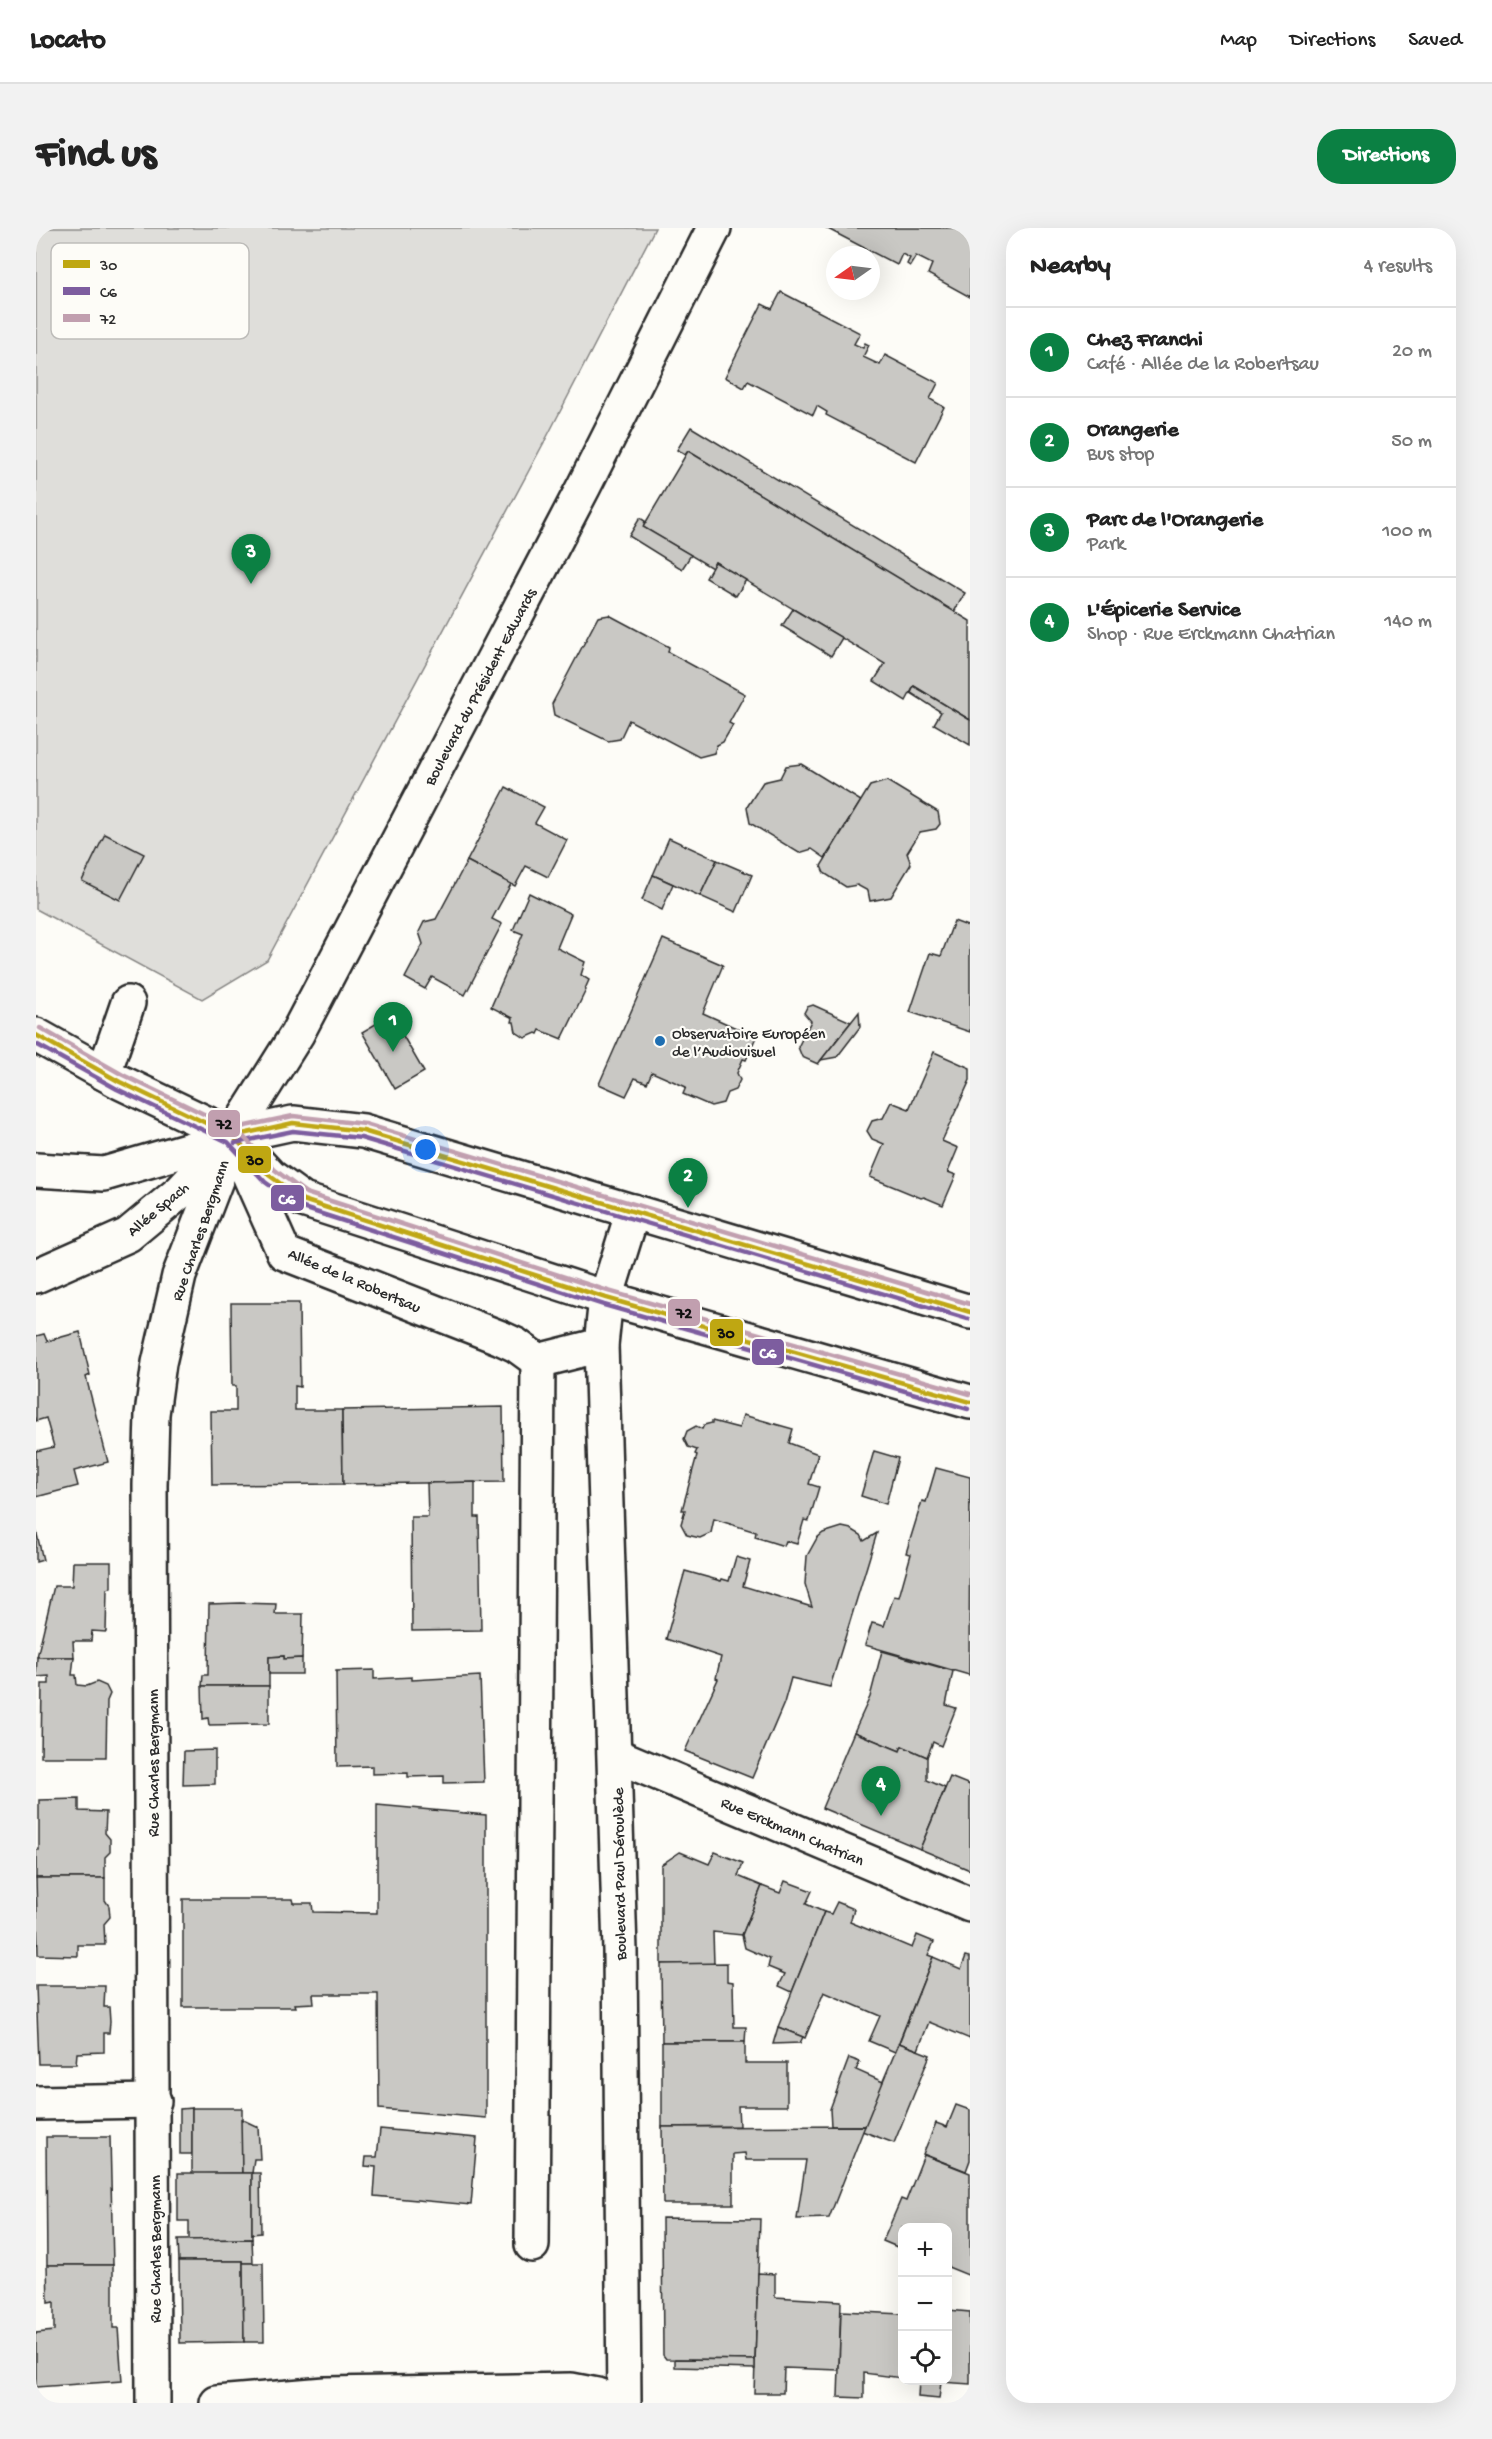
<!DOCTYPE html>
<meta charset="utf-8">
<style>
body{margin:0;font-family:"Gochi Hand",sans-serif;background:#f2f2f2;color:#222}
.controls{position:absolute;right:18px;bottom:18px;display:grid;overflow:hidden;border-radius:12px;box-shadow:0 6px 24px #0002}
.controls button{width:54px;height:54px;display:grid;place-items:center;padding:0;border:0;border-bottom:2px solid #e0e0e0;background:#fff;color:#222;font:30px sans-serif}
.compass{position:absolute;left:790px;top:18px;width:54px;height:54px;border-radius:50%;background:#fff;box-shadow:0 6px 24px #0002;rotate:256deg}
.you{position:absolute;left:390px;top:922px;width:21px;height:21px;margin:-15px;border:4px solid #fff;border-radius:50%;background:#1a73e8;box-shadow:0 0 0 9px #1a73e833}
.badge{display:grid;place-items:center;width:39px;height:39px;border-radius:50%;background:#0b8043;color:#fff;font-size:20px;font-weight:700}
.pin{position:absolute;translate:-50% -50px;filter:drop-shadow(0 2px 3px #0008)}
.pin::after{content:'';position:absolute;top:32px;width:21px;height:18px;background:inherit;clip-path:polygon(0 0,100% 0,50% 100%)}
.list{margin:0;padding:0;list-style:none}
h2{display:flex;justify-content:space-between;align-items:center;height:78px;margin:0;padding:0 24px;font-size:26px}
h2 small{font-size:20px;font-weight:400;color:#767676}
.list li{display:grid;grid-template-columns:39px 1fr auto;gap:18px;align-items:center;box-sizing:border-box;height:90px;padding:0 24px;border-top:2px solid #e0e0e0}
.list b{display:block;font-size:22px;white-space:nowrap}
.list p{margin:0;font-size:20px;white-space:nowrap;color:#767676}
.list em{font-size:20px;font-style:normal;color:#767676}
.icon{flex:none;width:33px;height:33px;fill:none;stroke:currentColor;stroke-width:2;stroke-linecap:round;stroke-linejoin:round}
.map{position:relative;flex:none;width:934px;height:2175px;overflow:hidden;border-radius:24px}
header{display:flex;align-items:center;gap:36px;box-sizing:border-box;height:84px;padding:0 30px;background:#fff;border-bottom:2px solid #e0e0e0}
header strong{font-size:28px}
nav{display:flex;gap:33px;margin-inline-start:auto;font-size:21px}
.intro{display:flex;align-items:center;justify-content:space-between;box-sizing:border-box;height:144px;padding:0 36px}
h1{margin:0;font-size:42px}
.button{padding:15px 27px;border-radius:24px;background:#0b8043;color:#fff;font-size:21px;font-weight:700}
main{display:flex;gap:36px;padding:0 36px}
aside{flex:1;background:#fff;border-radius:24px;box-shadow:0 6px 24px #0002}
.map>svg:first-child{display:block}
.green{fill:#dfdeda;stroke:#858482;stroke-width:1.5}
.building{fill:#c9c8c4;stroke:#2b2b2b;stroke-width:1.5}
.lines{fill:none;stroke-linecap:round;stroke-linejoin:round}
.minor-casing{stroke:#2b2b2b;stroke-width:38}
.major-casing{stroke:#2b2b2b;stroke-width:38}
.minor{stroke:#fdfcf7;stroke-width:33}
.major{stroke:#fdfcf7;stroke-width:33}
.bus-1-casing{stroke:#fdfcf7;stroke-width:9}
.bus-2-casing{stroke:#fdfcf7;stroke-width:9}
.bus-3-casing{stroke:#fdfcf7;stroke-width:9}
.bus-1{stroke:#bfa712;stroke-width:4.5}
.bus-2{stroke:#7d5d9f;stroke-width:4.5}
.bus-3{stroke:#c19faf;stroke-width:4.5}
.poi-dot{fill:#1f6fb2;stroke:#fdfcf7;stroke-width:2}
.labels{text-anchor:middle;stroke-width:4.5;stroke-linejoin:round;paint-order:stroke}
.street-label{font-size:16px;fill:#2b2b2b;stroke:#fdfcf7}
.poi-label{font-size:16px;fill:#2b2b2b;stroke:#fdfcf7;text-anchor:start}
.key{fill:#fdfcf7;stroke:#bebdba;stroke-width:1.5}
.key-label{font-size:16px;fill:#2b2b2b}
.line-badge{stroke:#fdfcf7;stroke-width:2}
.badge-label{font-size:16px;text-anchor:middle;font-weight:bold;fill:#fff}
.pale-badge-label{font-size:16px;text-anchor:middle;font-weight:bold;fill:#111}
</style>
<header>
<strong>Locato</strong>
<nav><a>Map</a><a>Directions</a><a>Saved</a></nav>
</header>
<div class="intro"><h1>Find us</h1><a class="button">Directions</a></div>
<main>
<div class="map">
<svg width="934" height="2175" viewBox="0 0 934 2175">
<rect width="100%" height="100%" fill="#fdfcf7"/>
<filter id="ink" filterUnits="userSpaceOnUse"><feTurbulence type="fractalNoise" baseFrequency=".0167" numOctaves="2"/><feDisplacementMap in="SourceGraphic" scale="12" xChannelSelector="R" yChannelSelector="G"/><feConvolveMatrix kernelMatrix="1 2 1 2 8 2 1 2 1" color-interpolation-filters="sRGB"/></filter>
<g filter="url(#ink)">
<path class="green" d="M0,0H619L513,205L231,732L166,771L0,681Z"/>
<g class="building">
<path d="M790,0H934V69L892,46L896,36L880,28L874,38L871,36L874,30L866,26L861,37Z"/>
<path d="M745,64L824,105L818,116L827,120L829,115L833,117L827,129L844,137L849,127L902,155L894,171L908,179L880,234L790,187L791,184L781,178L777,187L712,153L708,160L689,149L726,76L736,81Z"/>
<path d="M655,199L929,365L918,384L652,223L649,227L641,222Z"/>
<path d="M652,223L934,393V492L878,458L870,473L838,453L849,436L679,334L676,340L607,299Z"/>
<path d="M604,290L609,293L607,299L655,327L646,341L593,308Z"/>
<path d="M679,334L710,352L700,368L670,350Z"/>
<path d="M757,381L806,410L795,428L746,398Z"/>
<path d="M573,387L633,419L632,424L709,466L693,495L697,497L687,514L681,517L678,525L663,529L593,492L584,511L572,513L518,487L516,476L562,389Z"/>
<path d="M878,458L934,492V517L898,496L905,484L875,465Z"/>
<path d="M765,536L825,573L789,630L776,621L763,625L714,595L711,579L727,554L744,550L750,538Z"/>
<path d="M851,553L902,584L904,596L900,601L884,604L871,625L875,636L855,669L834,673L832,663L821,657L810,659L788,645L785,638L834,558Z"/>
<path d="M470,559L508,579L499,595L531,612L512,649L490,638L479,658L431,633Z"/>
<path d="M69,606L108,626L84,672L46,653Z"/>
<path d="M633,610L681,632L664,668L617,647Z"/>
<path d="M681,632L716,647L700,684L664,668Z"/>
<path d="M431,633L475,656L456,691L466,696L429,767L396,749L389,761L369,750L387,716L383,704L388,694L400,691Z"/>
<path d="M617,647L637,656L626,682L606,672Z"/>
<path d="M493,665L535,686L521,720L549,734L545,747L553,752L549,761L550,762L526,811L504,802L502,806L500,805L489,810L480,804L478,794H476L477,790L455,779L487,706L477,702Z"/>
<path d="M918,693L934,699V804L874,784L894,725L905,728Z"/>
<path d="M627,711L687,737L667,785L720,809L710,832L707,831L701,845L704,852L699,862L691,865L687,875L675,878L647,866L650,859L616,844L611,855L599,850L590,868L563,856Z"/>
<path d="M777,777L815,794L782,836L766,829L762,819L775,793L768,785L771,779Z"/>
<path d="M823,784L824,799L801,829L785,832Z"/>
<path d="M355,787L388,844L359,861L326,804Z"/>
<path d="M898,824L934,840V852L906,913L922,920L912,944L920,947L907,977L888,969L885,970L834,949L848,916L836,911L831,903L836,893L847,890L855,874L873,881Z"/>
<path d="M195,1075H263L264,1159L259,1158V1182H306L307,1256L176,1257L175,1183H200V1158H196Z"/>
<path d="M44,1104L54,1147L50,1149L72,1234L38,1243L42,1258L0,1269V1223L18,1219L10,1190L0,1193V1108L8,1106L11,1113Z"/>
<path d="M467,1179L468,1254L307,1256L306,1182Z"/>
<path d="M707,1187L757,1201L753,1215L782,1226L773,1256L783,1259L773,1293L768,1292L761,1316L750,1313L748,1318L719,1309L720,1304L678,1291L675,1305L664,1310L651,1307L645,1296L649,1282H646L661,1227L659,1226L661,1222L652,1219L648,1211L651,1203L660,1198L666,1201L668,1197L676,1195V1193L703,1200Z"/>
<path d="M838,1223L862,1230L850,1276L825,1268Z"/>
<path d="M900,1240L934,1249L933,1447L829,1417L836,1395L848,1398L858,1368L863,1369L875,1326L870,1325L886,1273L890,1274Z"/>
<path d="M439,1254V1289H443L445,1402L376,1403L375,1289H392L391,1255Z"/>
<path d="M806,1299L815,1301L825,1307L828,1313L841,1305L794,1459L755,1450L748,1475L716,1550L649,1523L682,1451L680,1450L685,1429L630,1411L649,1343L685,1353L686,1351L693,1353L700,1329L714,1333L707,1358L776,1379L769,1356L771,1328L781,1310L787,1305Z"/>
<path d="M0,1302L7,1332L0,1334Z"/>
<path d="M37,1334H75V1360L71,1361L70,1404L56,1403L55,1413H37L38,1429H1L18,1358H36Z"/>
<path d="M204,1375L240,1376L239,1386H267L266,1430L248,1431V1428L233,1429V1458H166L167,1447H172L173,1376Z"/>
<path d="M846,1423L917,1443L910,1477L920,1480L905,1518L897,1514L891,1529L866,1518L864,1523L818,1504L834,1469Z"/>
<path d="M248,1428V1431L266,1430V1446H233V1429Z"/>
<path d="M1,1429H38L36,1447H40L41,1457L51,1458L61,1454L70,1458L74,1466L71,1473L70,1529H5L6,1456H13V1448L0,1449Z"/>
<path d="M338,1442V1451L376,1449V1452L444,1448L448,1554L408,1555V1548L372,1549V1545L336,1546V1538L301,1539L300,1443Z"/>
<path d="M166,1458H233V1496L173,1497L172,1490L167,1491Z"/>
<path d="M818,1504L864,1523L866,1518L891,1529V1552L909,1560L884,1621L786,1580Z"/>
<path d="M179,1522V1556L147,1557L148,1523Z"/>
<path d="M914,1549L934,1557V1642L884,1621Z"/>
<path d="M43,1571V1583L70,1584L69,1605L74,1611V1624L69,1629V1650H0V1622H3V1572Z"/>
<path d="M341,1577L450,1587V1890L343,1881L342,1766H277L278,1775L259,1776L260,1779H147V1671H257L258,1675H276L277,1684L341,1685Z"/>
<path d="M644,1624L673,1636L679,1624L707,1635L702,1648L726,1658L706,1707L677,1704L678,1736H625V1637Z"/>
<path d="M0,1650H69V1672L73,1678L74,1689L68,1696L69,1717H42V1728L2,1727Z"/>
<path d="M749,1653L776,1663L770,1676L788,1684L756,1764L743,1758L749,1746L732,1739L734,1731L709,1720L706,1707L726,1658L744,1665Z"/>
<path d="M801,1674L818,1681L814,1694L876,1720L881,1707L898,1714L892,1727L897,1729L859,1824L833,1813L844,1788L788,1764L769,1810L742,1799L788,1684L795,1686Z"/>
<path d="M930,1728L934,1729V1811L893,1794L882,1822L863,1815L897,1729L925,1741Z"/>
<path d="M691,1735V1753L697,1754L698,1799H710L709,1814H626L625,1736Z"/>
<path d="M0,1758H69L68,1779H73L74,1794L73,1805H68V1824L41,1825L40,1836H3Z"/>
<path d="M742,1799L767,1809L764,1815L737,1816Z"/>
<path d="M626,1814H709V1835H751V1878H702L703,1898L626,1899Z"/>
<path d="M863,1815L894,1827L858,1915L826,1903Z"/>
<path d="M813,1830L824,1834L820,1842L847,1854L829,1898H795L794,1881Z"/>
<path d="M920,1877L934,1882V1932L930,1943L887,1926L900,1895L911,1899Z"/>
<path d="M156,1880V1926H144V1881Z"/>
<path d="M156,1880H206V1945L156,1946Z"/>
<path d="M205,1891L222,1899L224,1931H218L216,1945H206Z"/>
<path d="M829,1898L793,1990L761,1991L770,1932H710L709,1925L697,1926V1976H627L626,1899Z"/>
<path d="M344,1901L441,1910L435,1977L338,1968L340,1939L329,1938L330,1929H341Z"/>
<path d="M10,1909H74L77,2037H11Z"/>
<path d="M888,1927L934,1945V2048L912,2039V2000H866V2021L847,2013L865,1971L870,1973Z"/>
<path d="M142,1945H216V2011L153,2012V1993H142Z"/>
<path d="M216,1945H224L225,2005L216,2006Z"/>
<path d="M626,1990L724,1991L719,2132L630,2131L627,2127Z"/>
<path d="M216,2011L217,2035H207V2033H143L142,2012Z"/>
<path d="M143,2033H207L208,2114L144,2115Z"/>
<path d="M207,2035H227L228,2114H208Z"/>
<path d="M11,2037H77V2100H82L86,2153L0,2159V2105L18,2103V2074L12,2075Z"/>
<path d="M722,2045L739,2046V2069L805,2073L803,2142L748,2140L747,2165H718Z"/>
<path d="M912,2082L934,2084V2156L905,2154L903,2171L882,2169L883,2152H912Z"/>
<path d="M805,2083L866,2086V2150L828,2145V2170L802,2169Z"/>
<path d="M639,2131L719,2132V2141L639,2139Z"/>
</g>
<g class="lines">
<defs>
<g id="minor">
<path d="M68,845L92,775"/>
<path d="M198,913L248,1025L465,1110L480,1117L502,1133"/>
<path d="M0,942L68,946L195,909"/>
<path d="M0,1048L92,1007L145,963L187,918"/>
<path d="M502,1133L565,1117"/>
<path d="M579,1527L934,1677"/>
<path d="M0,1875L118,1873"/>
<path d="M496,2017L502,1133"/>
<path d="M117,2175L114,1257L116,1186L123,1135L143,1048L197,908L261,806L548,258L678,0"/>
<path d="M181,2175L289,2166L535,2162L561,2167L584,2175"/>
<path d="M588,2175L584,1723L565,1117L570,1070L597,983"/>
</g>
<g id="major">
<path d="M0,807L84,854L197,908L234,948L267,972L570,1070L934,1174"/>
<path d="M197,908L257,895L327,903L934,1084"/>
</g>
</defs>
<use href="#minor" class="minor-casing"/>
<use href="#major" class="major-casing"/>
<use href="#minor" class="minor"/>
<use href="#major" class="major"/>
<defs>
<g id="bus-1">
<path d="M0,807L84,854L197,908L234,948L267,972L570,1070L934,1174"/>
<path d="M197,908L257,895L327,903L934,1084"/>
</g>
<g id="bus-2">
<path d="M0,816L81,861L192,914L229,954L264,979L568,1077L932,1181"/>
<path d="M199,915L257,903L325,910L932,1091"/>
</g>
<g id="bus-3">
<path d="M4,800L87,847L201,902L239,942L270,965L572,1063L934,1166"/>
<path d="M195,901L257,888L329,896L934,1076"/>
</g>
</defs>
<use href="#bus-1" class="bus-1-casing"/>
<use href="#bus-2" class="bus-2-casing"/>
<use href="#bus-3" class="bus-3-casing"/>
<use href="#bus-1" class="bus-1"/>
<use href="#bus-2" class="bus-2"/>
<use href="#bus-3" class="bus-3"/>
</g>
</g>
<circle class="poi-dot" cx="624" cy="813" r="6"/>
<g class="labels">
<g class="street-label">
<text transform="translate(443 458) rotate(-62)" y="6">Boulevard du Président Edwards</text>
<text transform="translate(121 980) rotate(-40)" y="6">Allée Spach</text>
<text transform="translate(163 1002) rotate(-71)" y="6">Rue Charles Bergmann</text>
<text transform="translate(319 1051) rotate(23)" y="6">Allée de la Robertsau</text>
<text transform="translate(116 1535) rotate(-90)" y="6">Rue Charles Bergmann</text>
<text transform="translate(757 1602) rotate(23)" y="6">Rue Erckmann Chatrian</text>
<text transform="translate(582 1646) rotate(-91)" y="6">Boulevard Paul Déroulède</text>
<text transform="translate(118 2021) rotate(-90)" y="6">Rue Charles Bergmann</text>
</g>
<g class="poi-label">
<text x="636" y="810">Observatoire Européen<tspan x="636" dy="18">de l’Audiovisuel</tspan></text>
</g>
</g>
<rect x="15" y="15" width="198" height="96" rx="9" class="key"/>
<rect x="27" y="32" width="27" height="8" fill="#bfa712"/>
<rect x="27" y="59" width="27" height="8" fill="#7d5d9f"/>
<rect x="27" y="86" width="27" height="8" fill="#c19faf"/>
<g class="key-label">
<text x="64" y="42">30</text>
<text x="64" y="69">C6</text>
<text x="64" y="96">72</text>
</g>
<g class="line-badge">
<rect x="171" y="881" width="34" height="29" rx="6" fill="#c19faf"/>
<rect x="201" y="917" width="35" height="29" rx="6" fill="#bfa712"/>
<rect x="234" y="956" width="35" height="28" rx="6" fill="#7d5d9f"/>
<rect x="631" y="1070" width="34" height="29" rx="6" fill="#c19faf"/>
<rect x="673" y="1090" width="35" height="29" rx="6" fill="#bfa712"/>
<rect x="715" y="1110" width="34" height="28" rx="6" fill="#7d5d9f"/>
</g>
<g class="badge-label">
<text x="251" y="976">C6</text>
<text x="732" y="1130">C6</text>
</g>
<g class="pale-badge-label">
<text x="188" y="901">72</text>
<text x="219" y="937">30</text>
<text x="648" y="1090">72</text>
<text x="690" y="1110">30</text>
</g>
</svg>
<div class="controls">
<button>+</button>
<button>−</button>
<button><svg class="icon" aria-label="locate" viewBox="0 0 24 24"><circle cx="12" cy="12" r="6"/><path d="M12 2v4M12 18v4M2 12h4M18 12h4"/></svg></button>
</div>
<svg class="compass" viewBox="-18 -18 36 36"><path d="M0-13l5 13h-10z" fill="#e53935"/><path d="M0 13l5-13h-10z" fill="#767676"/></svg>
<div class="you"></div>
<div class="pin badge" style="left:357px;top:824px">1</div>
<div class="pin badge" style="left:652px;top:980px">2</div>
<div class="pin badge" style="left:215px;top:356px">3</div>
<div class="pin badge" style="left:845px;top:1588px">4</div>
</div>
<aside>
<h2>Nearby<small>4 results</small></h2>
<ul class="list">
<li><span class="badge">1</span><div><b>Chez Franchi</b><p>Café · Allée de la Robertsau</p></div><em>20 m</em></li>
<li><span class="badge">2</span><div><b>Orangerie</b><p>Bus stop</p></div><em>50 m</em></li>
<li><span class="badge">3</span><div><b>Parc de l'Orangerie</b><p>Park</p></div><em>100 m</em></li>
<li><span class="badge">4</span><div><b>L'Épicerie Service</b><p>Shop · Rue Erckmann Chatrian</p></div><em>140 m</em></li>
</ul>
</aside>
</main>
